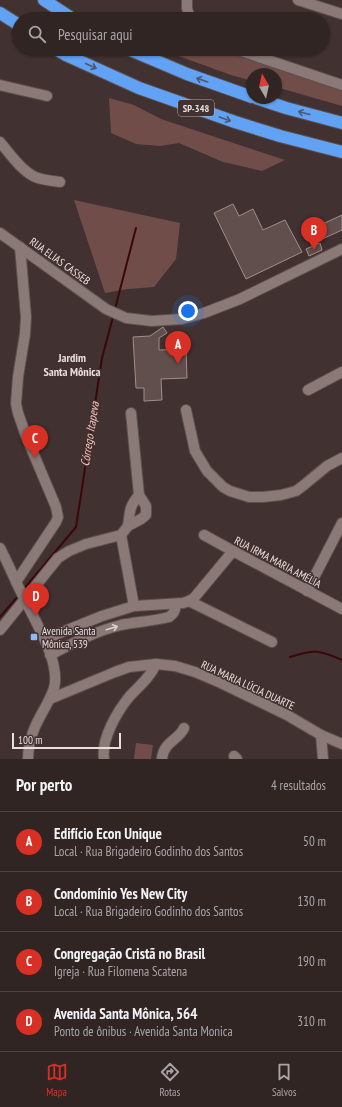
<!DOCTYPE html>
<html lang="pt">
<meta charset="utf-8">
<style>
body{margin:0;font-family:"PT Sans Narrow",sans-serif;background:#392d2c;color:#f1f3f6}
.compass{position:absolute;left:246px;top:68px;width:36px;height:36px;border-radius:50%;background:#312524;box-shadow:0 1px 3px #0004;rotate:351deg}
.scale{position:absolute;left:12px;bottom:10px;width:109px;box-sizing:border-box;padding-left:4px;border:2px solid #e9dfde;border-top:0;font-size:11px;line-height:14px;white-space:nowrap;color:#e9dfde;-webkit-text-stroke:3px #413130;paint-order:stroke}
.you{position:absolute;left:188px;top:311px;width:14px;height:14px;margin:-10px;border:3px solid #fff;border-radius:50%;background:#1a73e8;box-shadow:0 0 0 6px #1a73e833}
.badge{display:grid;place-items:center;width:26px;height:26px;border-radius:50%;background:#d93025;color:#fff;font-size:13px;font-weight:700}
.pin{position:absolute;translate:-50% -33px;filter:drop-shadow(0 1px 2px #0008)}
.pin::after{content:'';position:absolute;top:21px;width:14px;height:12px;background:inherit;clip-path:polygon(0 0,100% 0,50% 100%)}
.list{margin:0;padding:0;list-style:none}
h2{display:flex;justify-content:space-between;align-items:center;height:52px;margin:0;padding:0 16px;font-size:17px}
h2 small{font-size:13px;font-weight:400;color:#a8a5a6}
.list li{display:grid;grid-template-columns:26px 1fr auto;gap:12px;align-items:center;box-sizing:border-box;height:60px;padding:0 16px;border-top:1px solid #4c4241}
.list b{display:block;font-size:15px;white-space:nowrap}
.list p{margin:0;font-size:13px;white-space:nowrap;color:#a8a5a6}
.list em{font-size:13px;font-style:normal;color:#a8a5a6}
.icon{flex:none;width:22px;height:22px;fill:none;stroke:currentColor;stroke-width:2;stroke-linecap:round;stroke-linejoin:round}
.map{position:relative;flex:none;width:342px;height:759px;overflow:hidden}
.search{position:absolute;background:#312524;box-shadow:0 1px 3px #0004;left:12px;right:12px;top:12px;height:44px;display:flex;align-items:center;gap:10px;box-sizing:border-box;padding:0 14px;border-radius:22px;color:#a8a5a6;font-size:15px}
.sheet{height:292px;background:#312524}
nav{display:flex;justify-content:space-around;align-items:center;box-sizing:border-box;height:56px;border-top:1px solid #4c4241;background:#312524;font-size:11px;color:#a8a5a6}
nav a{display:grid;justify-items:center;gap:2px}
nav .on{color:#d93025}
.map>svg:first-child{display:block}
.green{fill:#714d4a}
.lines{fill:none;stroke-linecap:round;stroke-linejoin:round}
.stream{stroke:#3b0709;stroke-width:2}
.building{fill:#604f4d;stroke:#a18e8c}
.minor-casing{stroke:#5d504f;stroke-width:12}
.highway-casing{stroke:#5d504f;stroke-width:14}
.minor{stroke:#8b7977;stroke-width:10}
.highway{stroke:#61a2f4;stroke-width:12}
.oneway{stroke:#4c5975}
.oneway2{stroke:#dbd0cf}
.poi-dot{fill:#88bafc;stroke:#413130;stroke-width:1.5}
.labels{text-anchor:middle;stroke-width:3;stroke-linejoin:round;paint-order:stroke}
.shield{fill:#413130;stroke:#b7abaa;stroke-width:1}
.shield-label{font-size:10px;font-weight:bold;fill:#e9dfde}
.street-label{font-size:11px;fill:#e9dfde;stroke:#413130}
.poi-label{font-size:11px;fill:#e9dfde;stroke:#413130;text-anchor:start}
.neighbourhood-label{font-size:12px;font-weight:bold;fill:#e9dfde;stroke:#413130}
.water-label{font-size:12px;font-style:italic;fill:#fec4bf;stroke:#413130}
</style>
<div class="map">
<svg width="342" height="759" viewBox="0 0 342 759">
<rect width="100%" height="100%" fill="#413130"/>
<g class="green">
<path d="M171,49H227L342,89V106L276,87V74H252V81L231,75L173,54Z"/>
<path d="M109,98L134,105L161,119L285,160L262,171L223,162L179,143L160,146L136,144L111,133Z"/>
<path d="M74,200L180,223L176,259L154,287L128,289L105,293Z"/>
<path d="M136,743L153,745L151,759H134Z"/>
</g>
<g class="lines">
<g class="stream">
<path d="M115,309L136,228"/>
<path d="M23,590L76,527L102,358L113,317"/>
<path d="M0,617L19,595"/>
<path d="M290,657C315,649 319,650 342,660"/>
</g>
</g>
<g class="building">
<path d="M233,204L239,216L253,209L263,230L285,220L302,252L246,279L214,213Z"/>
<path d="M342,215V230L320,240L314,228Z"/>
<path d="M320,243L322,250L309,256L306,249Z"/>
<path d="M163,327L167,333L159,338V350L186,349L187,378L161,379L162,400L144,401V388H136L133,337L150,336Z"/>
</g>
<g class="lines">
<defs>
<g id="minor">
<path d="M187,0V8L190,19"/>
<path d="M298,0L342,14"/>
<path d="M235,49L342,85"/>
<path d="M0,85L47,96"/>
<path d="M0,142C10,154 21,170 35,177C43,180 52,181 60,182"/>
<path d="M0,233L106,309L126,318L152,321L182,319L204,313L240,299L342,249"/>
<path d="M308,390L342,372"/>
<path d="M186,410L195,451L207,471L223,487L230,491L249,497H263L281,495L296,491L304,485L327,466L342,458"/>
<path d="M128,526C130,511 129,507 139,495"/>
<path d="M121,535L134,606"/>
<path d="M204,535L233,551L342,609"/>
<path d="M0,548C9,565 16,583 25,600C36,623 61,663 54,688C49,704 38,717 33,732C30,741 28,750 28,759"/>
<path d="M16,582L56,522L58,517L56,507L26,436L18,413L16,404L18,377L25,334L26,317L20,247"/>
<path d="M307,591L342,523"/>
<path d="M189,601L272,642"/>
<path d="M0,630L58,558L69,551L86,544L121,535L128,526L141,519L146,515V506L139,495L131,413"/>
<path d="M45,639L102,616L134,606L183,603L189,601L194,598L233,551"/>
<path d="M50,655C73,643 96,631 121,625C137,622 153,621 169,617C175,613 175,610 176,604"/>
<path d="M50,699L115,672L129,667L156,664L175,666L195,672L221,683L287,715L321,735L342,744"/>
<path d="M321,735L323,759"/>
<path d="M234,756L237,759"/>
<path d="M104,759C101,739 117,712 129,697C138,687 150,678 156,664"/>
<path d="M162,759C163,742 179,740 184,728"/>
</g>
<g id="highway">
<path d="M44,0L73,19"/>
<path d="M0,13L19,25"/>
<path d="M56,49L66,55L139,88L235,122L280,136L342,152"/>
<path d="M128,49L187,74L252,97"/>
<path d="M256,98L286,108L342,123"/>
</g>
</defs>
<use href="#minor" class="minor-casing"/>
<use href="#highway" class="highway-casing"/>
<use href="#minor" class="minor"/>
<use href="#highway" class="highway"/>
</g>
<defs><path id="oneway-shaft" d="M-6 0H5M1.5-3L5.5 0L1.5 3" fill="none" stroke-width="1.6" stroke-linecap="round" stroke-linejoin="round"/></defs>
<g class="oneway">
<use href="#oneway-shaft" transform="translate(91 66) rotate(24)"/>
<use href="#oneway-shaft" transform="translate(202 80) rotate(-161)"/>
<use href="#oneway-shaft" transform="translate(304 113) rotate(-165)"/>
<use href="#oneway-shaft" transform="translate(225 119) rotate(20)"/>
</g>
<use class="oneway2" href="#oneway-shaft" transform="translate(112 628) rotate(-17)"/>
<rect class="poi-dot" x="30" y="633" width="8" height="8" rx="2"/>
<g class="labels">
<rect class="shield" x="178" y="100" width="36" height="16" rx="3"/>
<g class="shield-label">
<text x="196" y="112">SP-348</text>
</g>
<g class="street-label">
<text transform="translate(60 261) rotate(36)" y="4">RUA ELIAS CASSEB</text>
<text transform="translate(278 562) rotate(28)" y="4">RUA IRMA MARIA AMÉLIA</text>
<text transform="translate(248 685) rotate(25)" y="4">RUA MARIA LÚCIA DUARTE</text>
</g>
<g class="poi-label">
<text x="42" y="635">Avenida Santa<tspan x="42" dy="13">Mônica, 539</tspan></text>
</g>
<g class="neighbourhood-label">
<text x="72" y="362">Jardim<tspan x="72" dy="14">Santa Mônica</tspan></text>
</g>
<g class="water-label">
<text transform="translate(90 434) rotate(-81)" y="4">Córrego Itapeva</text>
</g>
</g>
</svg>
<svg class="compass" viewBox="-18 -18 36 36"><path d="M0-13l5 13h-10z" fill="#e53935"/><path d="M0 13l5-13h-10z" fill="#a8a5a6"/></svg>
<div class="scale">100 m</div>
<div class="you"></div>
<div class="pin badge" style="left:178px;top:364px">A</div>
<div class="pin badge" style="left:314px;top:250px">B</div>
<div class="pin badge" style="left:35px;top:458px">C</div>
<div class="pin badge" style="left:36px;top:616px">D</div>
<div class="search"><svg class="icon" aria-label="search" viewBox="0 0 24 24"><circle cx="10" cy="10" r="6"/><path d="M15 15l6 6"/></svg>Pesquisar aqui</div>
</div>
<section class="sheet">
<h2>Por perto<small>4 resultados</small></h2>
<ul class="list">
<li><span class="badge">A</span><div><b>Edifício Econ Unique</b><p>Local · Rua Brigadeiro Godinho dos Santos</p></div><em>50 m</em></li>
<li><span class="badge">B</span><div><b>Condomínio Yes New City</b><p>Local · Rua Brigadeiro Godinho dos Santos</p></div><em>130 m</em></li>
<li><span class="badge">C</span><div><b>Congregação Cristã no Brasil</b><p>Igreja · Rua Filomena Scatena</p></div><em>190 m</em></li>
<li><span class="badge">D</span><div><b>Avenida Santa Mônica, 564</b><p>Ponto de ônibus · Avenida Santa Monica</p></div><em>310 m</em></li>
</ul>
</section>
<nav>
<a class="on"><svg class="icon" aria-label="map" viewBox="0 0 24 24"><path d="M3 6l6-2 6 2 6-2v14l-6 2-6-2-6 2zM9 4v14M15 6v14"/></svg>Mapa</a>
<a><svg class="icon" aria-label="directions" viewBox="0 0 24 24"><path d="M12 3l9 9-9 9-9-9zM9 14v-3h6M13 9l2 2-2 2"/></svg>Rotas</a>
<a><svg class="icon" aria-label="saved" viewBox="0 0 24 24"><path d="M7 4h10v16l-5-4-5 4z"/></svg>Salvos</a>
</nav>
